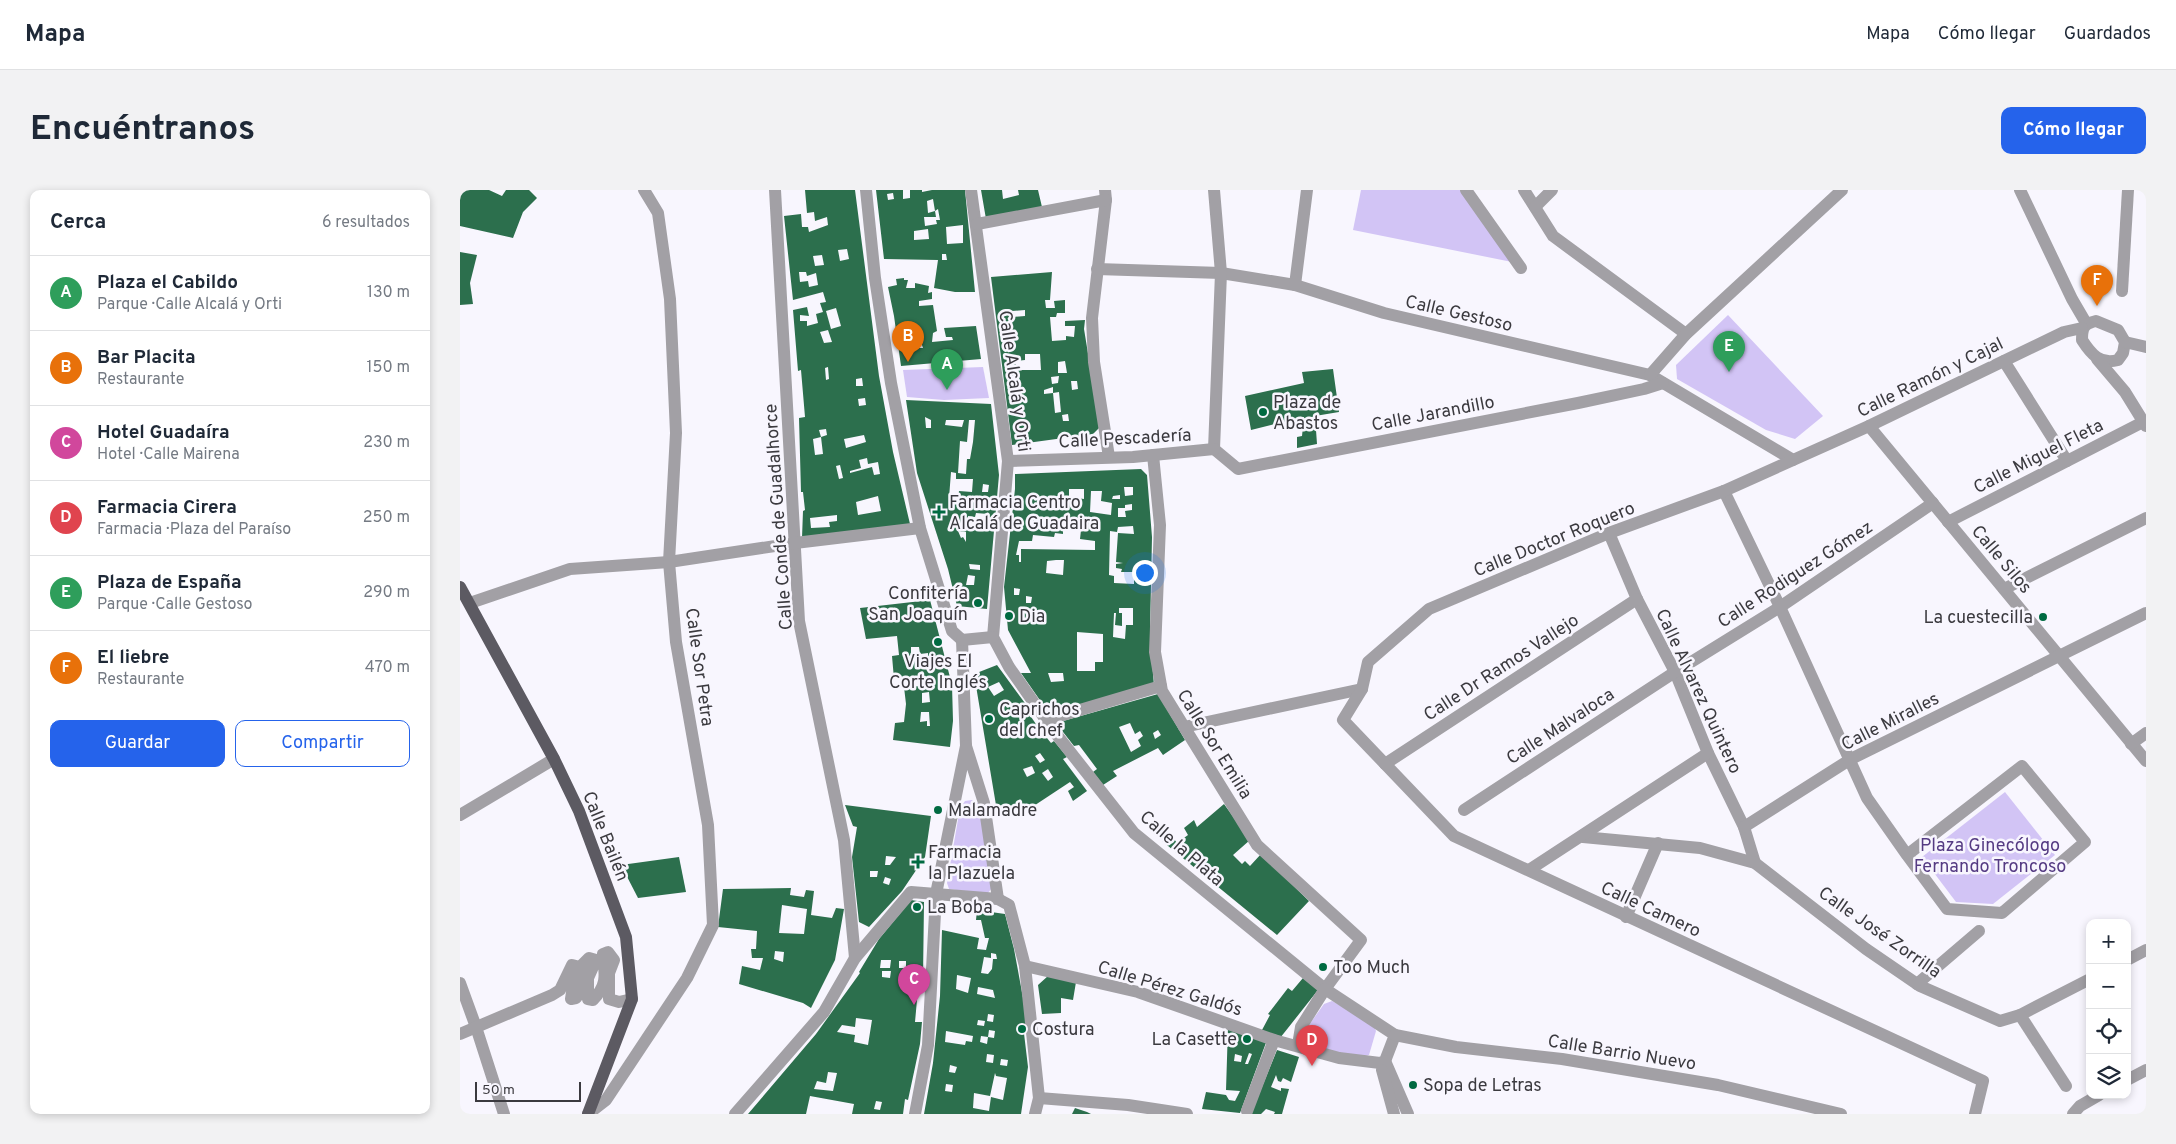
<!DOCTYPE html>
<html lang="es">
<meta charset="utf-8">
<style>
body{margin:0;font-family:Overpass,sans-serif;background:#f2f2f3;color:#1f2937}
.controls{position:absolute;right:15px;bottom:15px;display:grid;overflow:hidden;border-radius:10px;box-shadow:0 2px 8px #0003}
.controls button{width:45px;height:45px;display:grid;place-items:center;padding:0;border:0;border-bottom:1px solid #e0e1e3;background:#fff;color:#1f2937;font:25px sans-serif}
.scale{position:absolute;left:15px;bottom:12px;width:106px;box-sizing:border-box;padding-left:5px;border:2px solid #3b3a3f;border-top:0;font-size:14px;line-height:18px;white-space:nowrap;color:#3b3a3f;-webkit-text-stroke:4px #f8f6fe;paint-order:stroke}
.you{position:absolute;left:684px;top:382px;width:18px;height:18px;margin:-12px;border:4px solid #fff;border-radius:50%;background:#1a73e8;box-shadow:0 0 0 8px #1a73e833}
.badge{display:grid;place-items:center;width:32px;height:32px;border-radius:50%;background:#2563eb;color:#fff;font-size:16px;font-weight:700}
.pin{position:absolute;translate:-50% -41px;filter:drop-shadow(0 1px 2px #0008)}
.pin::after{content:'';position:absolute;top:26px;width:18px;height:15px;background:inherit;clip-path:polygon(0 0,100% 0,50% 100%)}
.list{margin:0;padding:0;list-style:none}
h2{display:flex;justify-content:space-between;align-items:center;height:65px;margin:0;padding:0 20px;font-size:21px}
h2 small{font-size:16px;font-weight:400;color:#747a83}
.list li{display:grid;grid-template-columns:32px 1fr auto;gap:15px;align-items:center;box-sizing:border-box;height:75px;padding:0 20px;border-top:1px solid #e0e1e3}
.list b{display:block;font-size:19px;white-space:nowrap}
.list p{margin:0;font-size:16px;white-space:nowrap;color:#747a83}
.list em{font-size:16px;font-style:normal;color:#747a83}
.actions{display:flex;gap:10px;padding:15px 20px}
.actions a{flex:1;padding:11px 0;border:1px solid #2563eb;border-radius:10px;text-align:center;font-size:18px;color:#2563eb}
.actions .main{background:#2563eb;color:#fff}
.icon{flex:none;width:28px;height:28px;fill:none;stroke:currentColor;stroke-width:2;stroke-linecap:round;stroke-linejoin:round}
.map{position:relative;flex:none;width:1686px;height:924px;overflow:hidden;border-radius:10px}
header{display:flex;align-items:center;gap:30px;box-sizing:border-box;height:70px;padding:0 25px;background:#fff;border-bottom:1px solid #e0e1e3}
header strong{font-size:24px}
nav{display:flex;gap:28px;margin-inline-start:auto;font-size:18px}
.intro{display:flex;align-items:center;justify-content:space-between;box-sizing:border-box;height:120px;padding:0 30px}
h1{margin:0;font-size:35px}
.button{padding:12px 22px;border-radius:10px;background:#2563eb;color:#fff;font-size:18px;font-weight:700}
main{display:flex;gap:30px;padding:0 30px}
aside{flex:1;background:#fff;border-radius:10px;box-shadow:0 2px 8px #0003}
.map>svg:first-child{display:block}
.green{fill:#d2c4f5}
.building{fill:#2c6f4d;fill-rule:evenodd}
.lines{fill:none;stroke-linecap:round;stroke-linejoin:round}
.minor{stroke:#a2a0a5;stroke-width:12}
.major{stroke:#5c5a62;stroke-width:12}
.poi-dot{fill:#006a41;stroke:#f8f6fe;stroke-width:2}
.labels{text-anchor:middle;stroke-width:5;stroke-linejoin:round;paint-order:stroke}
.street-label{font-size:18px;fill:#3b3a3f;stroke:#f8f6fe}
.poi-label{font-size:18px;fill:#3b3a3f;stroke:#f8f6fe;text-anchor:start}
.park-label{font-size:18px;fill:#553b83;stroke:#f8f6fe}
</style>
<header>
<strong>Mapa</strong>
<nav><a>Mapa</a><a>Cómo llegar</a><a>Guardados</a></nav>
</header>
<div class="intro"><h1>Encuéntranos</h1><a class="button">Cómo llegar</a></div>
<main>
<aside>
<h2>Cerca<small>6 resultados</small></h2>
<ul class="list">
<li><span class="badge" style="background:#2e9e5b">A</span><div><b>Plaza el Cabildo</b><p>Parque · Calle Alcalá y Orti</p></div><em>130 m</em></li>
<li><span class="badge" style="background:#e8710a">B</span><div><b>Bar Placita</b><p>Restaurante</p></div><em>150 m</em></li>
<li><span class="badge" style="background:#d1479c">C</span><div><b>Hotel Guadaíra</b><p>Hotel · Calle Mairena</p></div><em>230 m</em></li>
<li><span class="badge" style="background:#e0444e">D</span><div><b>Farmacia Cirera</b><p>Farmacia · Plaza del Paraíso</p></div><em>250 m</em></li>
<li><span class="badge" style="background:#2e9e5b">E</span><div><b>Plaza de España</b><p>Parque · Calle Gestoso</p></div><em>290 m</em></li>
<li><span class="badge" style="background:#e8710a">F</span><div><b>El liebre</b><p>Restaurante</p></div><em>470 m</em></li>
</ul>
<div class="actions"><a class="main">Guardar</a><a>Compartir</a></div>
</aside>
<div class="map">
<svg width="1686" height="924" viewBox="0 0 1686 924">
<rect width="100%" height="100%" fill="#f8f6fe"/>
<g class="green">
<path d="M901,0H1002L1052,72L893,40Z"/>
<path d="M1268,125L1363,226L1335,249L1306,240L1217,189L1216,175Z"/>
<path d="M523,177L529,208L484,210L447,207L443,180Z"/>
<path d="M1545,602L1595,665L1533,714L1496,712L1462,667Z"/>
<path d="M512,610L518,613L520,618L532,698L527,704L489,699L487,693L500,618L505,611Z"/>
<path d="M872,811L913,834L916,841L909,865L899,868L851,856L845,849L844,842L864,814Z"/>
</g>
<g class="building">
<path d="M0,0H29L42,6L46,0H69L77,8L63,22L53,48L0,36Z"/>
<path d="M345,0H395L419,186L433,262L450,334L342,348L343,321L345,320L343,302H341L339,228L345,227L341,180L338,181L333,120L347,117L349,126L340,125V131H347V136L358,133L356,124L363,122L360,113L366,112L363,102L333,110L324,26L341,24L342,37H348L349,42L368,35L367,27L355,31L354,22L347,23ZM387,59L389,69L380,71L378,60ZM362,65L364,75L355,76L353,66ZM339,82H346L347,86L356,83L358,95L349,97L348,91L340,92ZM376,118L381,136L371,139L366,121ZM368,140L372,152L364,153L360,142ZM368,177L369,189L366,190L365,178ZM402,188L403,196H396V189ZM405,208L406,215L399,216L398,209ZM366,239L367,245L361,247L363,264L355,265L353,249L361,247L359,240ZM404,245L406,252L386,258L384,249ZM407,268L408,274L418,272L420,284L414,285L412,277L390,283V281L401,278L399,270ZM380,275L383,288L379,289L376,276ZM418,306L421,321L398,325L396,312ZM377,325V331L369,332L370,337L351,338L350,328Z"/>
<path d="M416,0H443V9L450,8V0H462V2L472,0H505L515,102H495L474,98L478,70L424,69ZM433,3L434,9L428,10L427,4ZM473,9L475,21L478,19L480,30H476L477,34L465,36L464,27H476L475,21L468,23L467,11ZM503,35V53L487,54L486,37ZM468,39L469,49L454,50V41ZM482,64H486L487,70H482Z"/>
<path d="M521,0H542L543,9L559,5L558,0H578L582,17L526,29Z"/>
<path d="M0,62L17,65L10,93L13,114L0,115Z"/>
<path d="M592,82L590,110H585L586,118H595L594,111L605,110V123H597L596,127H590L592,151L606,150V146L614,147L615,136H605V131L625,130L624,139L640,237L633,244L552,255L531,87ZM565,120V126L553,127L552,121ZM565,164H580L581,180H557L555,171L565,170ZM605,171L607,183H598V172ZM599,186L598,193L592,194L591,187ZM611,191H617L618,199L612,200ZM593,197V203L599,202L601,222L595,223L593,203L584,204V200ZM608,224L609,231H603L602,225Z"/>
<path d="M444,88V90H448L446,98H455V93L469,96L468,103L472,102V109L459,111V116L473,115L477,141L473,143L472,152L493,150L492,147H486L484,138L516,136L521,169L441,176L434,126L428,97L437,95L436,89ZM461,152L463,158H456L455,153Z"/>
<path d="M873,179L879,222L855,226L857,254L837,258V247L842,246L844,227L791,240L785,206L844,193L842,182Z"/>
<path d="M446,210L531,214L539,285L527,419L497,416L488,379L457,283ZM465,227L471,230V238H466ZM486,230H504L502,237L485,235ZM509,230H515L513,252L510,269H507L506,284L498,283L500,251L507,252ZM491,282L496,283V289H513L512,302L499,301L498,309L489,308ZM523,294L529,295L528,302H522ZM502,309L508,310L507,317L501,316ZM516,323L528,324L527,334L515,333L514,336H507L508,326L515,327ZM498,341L506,342V352L503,347L501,348ZM509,374L520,375V380L510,379ZM508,385L515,386L514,395H506Z"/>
<path d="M681,279L687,285L692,347L690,443L694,496L595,525L587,512L584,516L561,483H571L548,440L544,397L555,299V284ZM664,297H673V305L665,306ZM609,299H624V309L609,307ZM631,301H642L641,311L652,313L651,325L630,322ZM660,305V309H652L653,306ZM672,314V320L665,321L666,327H658V318H665V315ZM581,335L588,336V340H580ZM673,336L674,344L658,343L656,372L663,373L656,374V378L662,379L661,382H674V394L654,393V386L649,385L650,341L657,342L658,337ZM603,338L621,340L620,349L635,351V360L561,359V372H559V365H556L559,351H572L573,345L594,347L595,343L603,344ZM596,370H604L603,385L586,383L587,371ZM554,398L560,399L559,405H554ZM566,406L572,407L571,413H566ZM659,418H673V435H666L665,449L653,447L654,423H656L655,435L662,436V423H659ZM617,442L643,444V472H635V481H617ZM588,483H603L604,491L591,492Z"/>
<path d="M470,410L492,495L493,531L490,557L433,550L435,533L444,532L446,514L444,497L461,496V487L434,489L432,466L439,465L437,446L406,449L400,418ZM451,457H459L460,464L468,463V471H455L454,464L451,465ZM469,502L470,512L462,513V503ZM461,522H469L470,536H467V531L460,532Z"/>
<path d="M537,475L570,520L567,521L578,537L591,553L594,551L607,567L603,569L627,601L613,611L608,601L614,597L610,592L560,625L556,615L549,619V616L542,621H537L514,484ZM539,492L544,500L534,506L528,497ZM580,563L585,570L580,573L575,566ZM572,576L575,583L567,587L563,579ZM588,579L593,587L588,591L582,583Z"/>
<path d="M698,504L725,550L703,565L698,558L653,581L657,586L643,595L633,582L637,579L619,555L614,556L596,533ZM670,533L675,544L680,541L683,546L678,550L681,556L671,562L659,537ZM698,540L701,545L695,549L693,543Z"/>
<path d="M764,614L790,650L773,665L782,674L785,671L790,676L801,664L849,711L817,745L702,651L711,645L717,653L728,645L724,638L734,630L737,637Z"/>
<path d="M385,615L471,626L465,667L442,701L409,737L399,732L392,667L397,637L393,636ZM426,666L436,667L430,675H425ZM410,681H418L417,687H410ZM425,687L431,689L429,695L423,693Z"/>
<path d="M219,667L226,702L178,708L161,675Z"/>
<path d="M331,698L330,705L344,707L346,700L354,701L351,725L372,728L376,718L384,719L375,770L351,818L343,813L279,794L282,776L300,780L303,768H292L291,759H296L297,741L258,737L263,699ZM322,715L347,719L344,744L319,743ZM315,761L324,762L323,772L314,769Z"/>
<path d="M451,710L464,712L463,788H459L455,832H462L460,854L448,910L445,909L443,924H392L394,914L350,906L346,924H288L356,844L400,783L399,782L419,749ZM421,770H431L430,778H420ZM439,771H446V778H439ZM422,781H431L430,788L422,787ZM444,781H451L450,788H444ZM396,828L412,830L408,855L394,852L395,845L377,842L382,835L395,837ZM368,882L377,883L373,901L354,899L357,891L366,893ZM416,911L422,912L420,920L414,919Z"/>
<path d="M517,720L545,724L554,759L568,835H563L568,877L561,924H464L473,873L480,806L482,740L519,748L517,759L526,760L529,748H525L521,730H516ZM531,763L536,764L537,769H533L532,779L528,784L521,783L524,767L531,768ZM497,785L511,788L508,803L496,799ZM518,797L533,800L535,808L517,804ZM528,824L534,825L533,832L527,831ZM518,830L525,831L524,836L517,835ZM529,840L535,841L534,848L528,847L527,854L520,852L521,846L528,847ZM486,841L513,846L512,852L506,851L505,855L485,852ZM527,864L534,865L533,873L526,872ZM541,869L548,870L547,876L540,875ZM490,875L497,877L495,883L489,882ZM535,883L536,886L547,888L543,910L531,907L529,921L513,918L514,903L530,906ZM486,894L493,895L492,902L485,901Z"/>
<path d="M588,786L616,792L613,810L601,808V823L582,824L578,795Z"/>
<path d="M843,788L858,800L828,838L820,848L802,840L810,825L808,824L828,798L832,801Z"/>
<path d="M768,837L807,850L780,923L742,919L746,902L766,905L769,910L775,911L780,901L766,900ZM789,863L792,864L788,874H785ZM775,864L782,866L781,872L774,871Z"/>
<path d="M817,860L839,867L831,892L823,888L821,892L818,891L816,885L811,897L821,901V898L829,899L822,924H814L815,922L806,919L801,924H791Z"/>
<path d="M615,918L627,922L631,924H612Z"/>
</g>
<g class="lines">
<g class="minor">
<path d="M315,0L339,431L384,650L395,768"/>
<path d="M406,0L415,88L431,193L460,338L492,441L502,450"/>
<path d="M511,0L548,271L533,447L549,477L593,540L674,643L865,799L901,750L797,655L702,501L695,462L700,335L693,265"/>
<path d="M645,0L646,10L632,128L634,172L649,267"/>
<path d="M1006,0L1061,78"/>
<path d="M1064,0L1093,46L1226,144"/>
<path d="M1560,0L1612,109L1626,133"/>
<path d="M1075,17L1092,0"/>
<path d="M517,34L646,10"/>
<path d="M637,79L761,83L835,95L924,123L1190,185L1333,270"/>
<path d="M835,95L847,0"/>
<path d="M1662,101L1668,0"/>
<path d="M1636,131L1658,140L1665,152L1663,163L1658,170C1640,175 1631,164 1622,150C1622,137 1624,134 1636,131Z"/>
<path d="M1665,152L1686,157"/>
<path d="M1637,169L1665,202L1686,236"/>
<path d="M1544,171L1607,271"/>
<path d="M1190,185L1226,144L1382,0"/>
<path d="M1409,236L1686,571"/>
<path d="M754,259L778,279L1118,213L1184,199L1203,193"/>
<path d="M754,259L761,83L754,0"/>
<path d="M548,271L673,267L754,259"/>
<path d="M1264,301L1320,417L1407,608L1447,665L1487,719L1542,723L1625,652L1562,576L1447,665"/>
<path d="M1488,332L1683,232"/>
<path d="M1149,343L1177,409L1215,482L1248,563L1284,637L1295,673"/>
<path d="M1544,399L1686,328"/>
<path d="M10,413L110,379L209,372L335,353L460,338"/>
<path d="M502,450L506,556"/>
<path d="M502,450L533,447"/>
<path d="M586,530L701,496"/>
<path d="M724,537L902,499"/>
<path d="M1671,554L1686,543"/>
<path d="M925,574L1177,409"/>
<path d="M1004,620L1215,482L1320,417L1473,313"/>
<path d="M0,625L94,569"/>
<path d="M1284,637L1391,569L1686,423"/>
<path d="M1123,647L1240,658L1295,673L1406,759L1460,796L1540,831L1560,825L1630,789"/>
<path d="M1069,680L1248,563"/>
<path d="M1166,727L1198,653"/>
<path d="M1667,770L1686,760"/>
<path d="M565,776L678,802L814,850L879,868L920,873L925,871L935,845L865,799L841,837L838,855"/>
<path d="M0,793L16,837L44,924"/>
<path d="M1457,794L1519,741"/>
<path d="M1560,825L1606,896"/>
<path d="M0,844L92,805L100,800L112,775L116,776L111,809L116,808L124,797L122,775L129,768L136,770L128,788V809L133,810C148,794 145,785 143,764L148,762L154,770L149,783V809L159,812L172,809"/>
<path d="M935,845L996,857L1102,869L1258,895L1381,924"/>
<path d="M925,871L948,924"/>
<path d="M922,880L934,924"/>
<path d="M1667,890L1686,880"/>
<path d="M579,908L668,915L727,924"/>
<path d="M787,921L814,850"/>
<path d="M128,924L146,910L227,788L253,735L248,635L216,452L209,372L216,243L210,109L198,23L184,0"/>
<path d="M275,924L364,822L395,768L451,702L538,709L549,715L565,776L579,908L575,924"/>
<path d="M455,924L468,855L476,704L506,556L524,613L538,709"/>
<path d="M1515,924L1523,891L994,646L883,530L902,499L908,472L969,419L1149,343L1264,301L1409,236L1604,142L1622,138"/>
<path d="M1613,924L1620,916L1639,905"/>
</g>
<path class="major" d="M0,397L94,569L119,621L166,747L172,809L128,924"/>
</g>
<g class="poi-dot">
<circle cx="803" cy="222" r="5"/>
<path d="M476.5 314.5h5v5h5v5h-5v5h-5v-5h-5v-5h5z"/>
<circle cx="518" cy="413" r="5"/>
<circle cx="549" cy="426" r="5"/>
<circle cx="1583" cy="427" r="5"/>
<circle cx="478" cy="452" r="5"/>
<circle cx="529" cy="529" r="5"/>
<circle cx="478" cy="620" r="5"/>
<path d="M455.5 664.5h5v5h5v5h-5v5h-5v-5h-5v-5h5z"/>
<circle cx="457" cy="717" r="5"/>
<circle cx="863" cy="777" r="5"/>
<circle cx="562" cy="839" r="5"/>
<circle cx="787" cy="849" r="5"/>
<circle cx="953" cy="895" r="5"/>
</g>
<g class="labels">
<g class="street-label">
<text transform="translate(999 123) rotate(13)" y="6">Calle Gestoso</text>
<text transform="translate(1470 187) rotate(-26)" y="6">Calle Ramón y Cajal</text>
<text transform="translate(555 191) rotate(82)" y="6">Calle Alcalá y Orti</text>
<text transform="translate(973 223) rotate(-11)" y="6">Calle Jarandillo</text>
<text transform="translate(665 248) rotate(-3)" y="6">Calle Pescadería</text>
<text transform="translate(1578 266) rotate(-27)" y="6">Calle Miguel Fleta</text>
<text transform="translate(318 327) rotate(-94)" y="6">Calle Conde de Guadalhorce</text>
<text transform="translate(1094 349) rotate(-22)" y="6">Calle Doctor Roquero</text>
<text transform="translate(1542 369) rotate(50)" y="6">Calle Silos</text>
<text transform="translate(1335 384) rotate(-33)" y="6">Calle Rodiguez Gómez</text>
<text transform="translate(240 477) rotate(82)" y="6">Calle Sor Petra</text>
<text transform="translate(1041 477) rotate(-33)" y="6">Calle Dr Ramos Vallejo</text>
<text transform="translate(1239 501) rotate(65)" y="6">Calle Alvarez Quintero</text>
<text transform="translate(1430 531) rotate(-27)" y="6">Calle Miralles</text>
<text transform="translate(1100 536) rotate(-33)" y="6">Calle Malvaloca</text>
<text transform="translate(755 554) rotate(58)" y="6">Calle Sor Emilia</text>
<text transform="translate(146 646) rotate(68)" y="6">Calle Bailén</text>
<text transform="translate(722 658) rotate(41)" y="6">Calle la Plata</text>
<text transform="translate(1191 719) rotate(25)" y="6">Calle Camero</text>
<text transform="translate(1420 742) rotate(35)" y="6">Calle José Zorrilla</text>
<text transform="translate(710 798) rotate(17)" y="6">Calle Pérez Galdós</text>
<text transform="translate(1162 862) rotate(9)" y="6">Calle Barrio Nuevo</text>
</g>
<g class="poi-label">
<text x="813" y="218">Plaza de<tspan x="813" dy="21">Abastos</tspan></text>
<text x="489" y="318">Farmacia Centro<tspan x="489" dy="21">Alcalá de Guadaira</tspan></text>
<text x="508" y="409" text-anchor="end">Confitería<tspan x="508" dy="21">San Joaquín</tspan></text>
<text x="559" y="432">Dia</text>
<text x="1573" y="433" text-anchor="end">La cuestecilla</text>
<text x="478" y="477" text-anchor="middle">Viajes El<tspan x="478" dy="21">Corte Inglés</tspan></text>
<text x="539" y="525">Caprichos<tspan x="539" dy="21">del chef</tspan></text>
<text x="488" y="626">Malamadre</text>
<text x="468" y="668">Farmacia<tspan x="468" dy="21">la Plazuela</tspan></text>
<text x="467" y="723">La Boba</text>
<text x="873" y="783">Too Much</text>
<text x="572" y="845">Costura</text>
<text x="777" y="855" text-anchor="end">La Casette</text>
<text x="963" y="901">Sopa de Letras</text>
</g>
<g class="park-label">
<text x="1530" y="661">Plaza Ginecólogo<tspan x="1530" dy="21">Fernando Troncoso</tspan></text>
</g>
</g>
</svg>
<div class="controls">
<button>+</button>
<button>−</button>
<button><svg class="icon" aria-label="locate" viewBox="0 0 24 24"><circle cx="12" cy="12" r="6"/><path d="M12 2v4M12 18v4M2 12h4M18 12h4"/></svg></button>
<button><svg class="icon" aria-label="layers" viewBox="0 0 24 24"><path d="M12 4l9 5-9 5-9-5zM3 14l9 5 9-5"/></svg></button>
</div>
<div class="scale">50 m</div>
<div class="you"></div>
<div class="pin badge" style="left:487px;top:200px;background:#2e9e5b">A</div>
<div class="pin badge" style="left:448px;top:172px;background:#e8710a">B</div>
<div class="pin badge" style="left:454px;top:815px;background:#d1479c">C</div>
<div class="pin badge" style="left:852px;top:876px;background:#e0444e">D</div>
<div class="pin badge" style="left:1269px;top:182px;background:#2e9e5b">E</div>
<div class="pin badge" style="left:1637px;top:116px;background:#e8710a">F</div>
</div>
</main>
